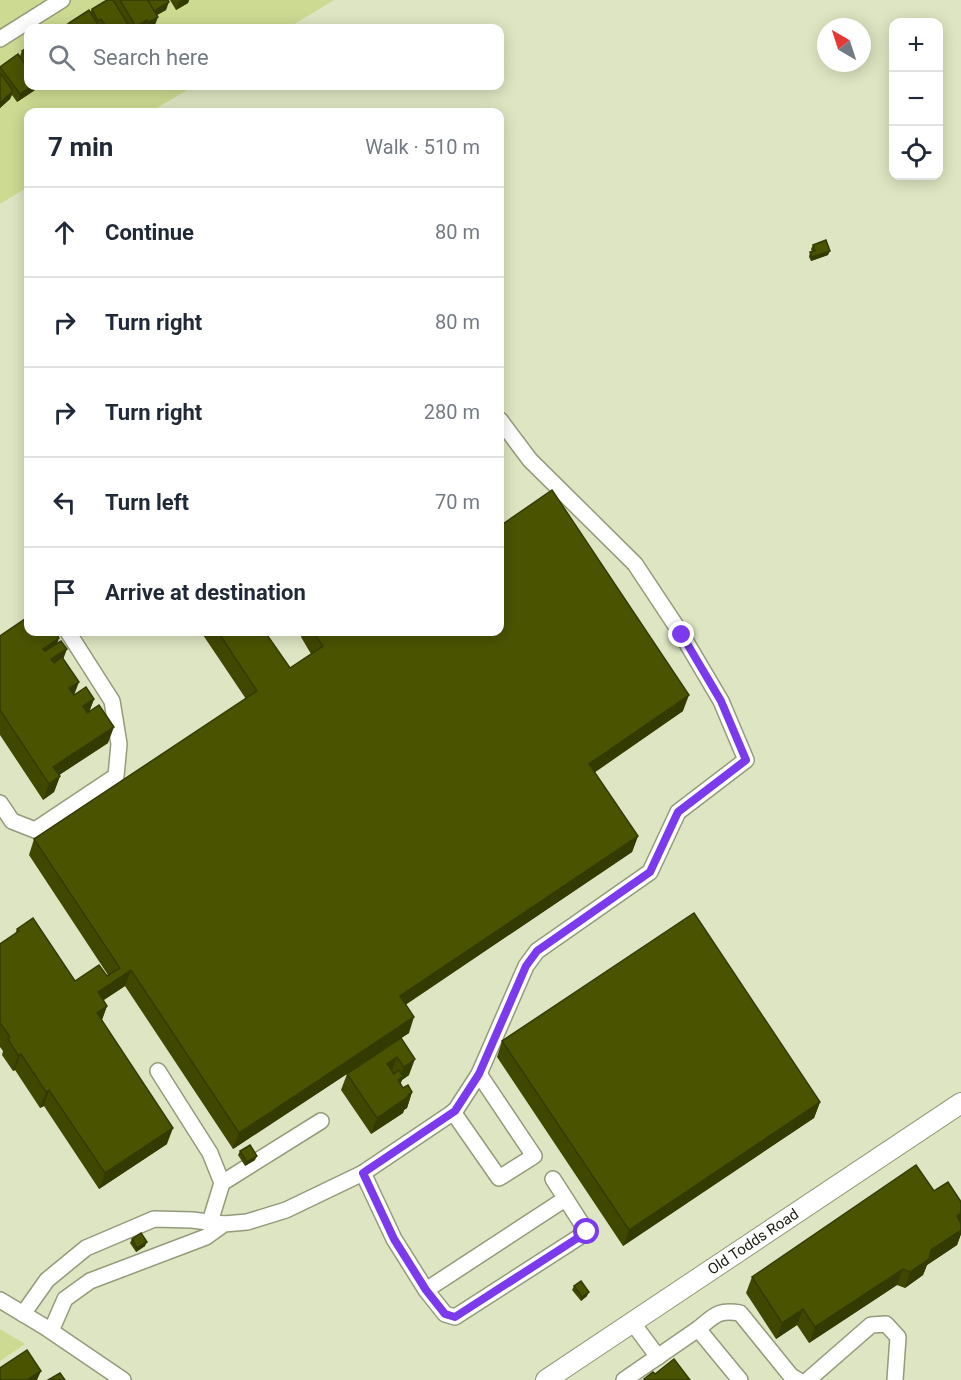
<!DOCTYPE html>
<meta charset="utf-8">
<style>
body{margin:0;font-family:Roboto,sans-serif;background:#f2f2f3;color:#1f2937}
.controls{position:absolute;right:18px;top:18px;display:grid;overflow:hidden;border-radius:12px;box-shadow:0 3px 15px #0003}
.controls button{width:54px;height:54px;display:grid;place-items:center;padding:0;border:0;border-bottom:2px solid #e0e1e3;background:#fff;color:#1f2937;font:30px sans-serif}
.compass{position:absolute;left:817px;top:18px;width:54px;height:54px;border-radius:50%;background:#fff;box-shadow:0 3px 15px #0003;rotate:321deg}
.stop{position:absolute;width:18px;height:18px;margin:-14px;border:4px solid #7c3aed;border-radius:50%;background:#fff}
.stop.end{background:#7c3aed;border-color:#fff;box-shadow:0 2px 6px #0008}
.list{margin:0;padding:0;list-style:none}
h2{display:flex;justify-content:space-between;align-items:center;height:78px;margin:0;padding:0 24px;font-size:26px}
h2 small{font-size:20px;font-weight:400;color:#747a83}
.list li{display:grid;grid-template-columns:39px 1fr auto;gap:18px;align-items:center;box-sizing:border-box;height:90px;padding:0 24px;border-top:2px solid #e0e1e3}
.list b{display:block;font-size:22px;white-space:nowrap}
.list em{font-size:20px;font-style:normal;color:#747a83}
.icon{flex:none;width:33px;height:33px;fill:none;stroke:currentColor;stroke-width:2;stroke-linecap:round;stroke-linejoin:round}
.map{position:relative;flex:none;width:961px;height:1380px;overflow:hidden}
.search{position:absolute;background:#fff;box-shadow:0 3px 15px #0003;left:24px;top:24px;width:480px;height:66px;display:flex;align-items:center;gap:15px;box-sizing:border-box;padding:0 21px;border-radius:12px;color:#747a83;font-size:22px}
.panel{position:absolute;background:#fff;box-shadow:0 3px 15px #0003;left:24px;top:108px;width:480px;height:528px;border-radius:12px}
.map>svg:first-child{display:block}
.green{fill:#ccda92}
.lines{fill:none;stroke-linecap:round;stroke-linejoin:round}
.minor-casing{stroke:#949b7b;stroke-width:18}
.major-casing{stroke:#949b7b;stroke-width:22}
.minor{stroke:#fff;stroke-width:15}
.major{stroke:#fff;stroke-width:20}
.wall{fill:#404800}
.shaded-wall{fill:#343b00}
.building{fill:#4a5400;stroke:#343b00;stroke-width:1.5}
.route{stroke:#7c3aed;stroke-width:8}
.labels{text-anchor:middle;stroke-width:6;stroke-linejoin:round;paint-order:stroke}
.street-label{font-size:15px;fill:#1c1e12;stroke:#dde5c2}
</style>
<div class="map">
<svg width="961" height="1380" viewBox="0 0 961 1380">
<rect width="100%" height="100%" fill="#dde5c2"/>
<g class="green">
<path d="M0,0H334L288,28H28V86H194L150,112H28V187L0,204Z"/>
<path d="M0,1329L25,1344L0,1361Z"/>
</g>
<g class="lines">
<defs>
<g id="minor">
<path d="M0,39L62,0"/>
<path d="M0,803L12,821L35,830L116,776L119,744L112,701L68,632"/>
<path d="M158,1071L210,1153L222,1183L210,1222"/>
<path d="M453,1112L499,1178L534,1156L479,1074"/>
<path d="M363,1173L394,1239L426,1290L445,1314L455,1317L587,1232L553,1179"/>
<path d="M222,1183L321,1121"/>
<path d="M426,1290L565,1199"/>
<path d="M0,1300L45,1327L123,1380"/>
<path d="M23,1314L47,1280L86,1248L154,1219L192,1220L224,1224"/>
<path d="M632,1322L658,1357"/>
<path d="M698,1329C714,1316 718,1309 740,1313L791,1376L798,1380"/>
<path d="M51,1331L65,1299L90,1281L206,1237L224,1224L247,1222L286,1210L363,1173L455,1111L479,1074L526,966L537,951L650,872L678,812L746,760L721,701L682,635L635,564L530,460L500,420"/>
<path d="M624,1380L698,1329L740,1380"/>
<path d="M808,1380L871,1325L886,1324L898,1337L895,1380"/>
</g>
<g id="major">
<path id="s1" d="M546,1380L961,1103"/>
</g>
</defs>
<use href="#minor" class="minor-casing"/>
<use href="#major" class="major-casing"/>
<use href="#minor" class="minor"/>
<use href="#major" class="major"/>
</g>
<g class="wall">
<path d="M107,0H168L166,10L157,15L154,28H60L68,25L69,23L90,12L92,9Z"/>
<path d="M170,0H189L188,3L176,10Z"/>
<path d="M28,47V86L35,90L17,102L12,95L10,99L0,108V67L20,56L22,51Z"/>
<path d="M813,245L828,255L811,261L809,257L810,252H812L811,249Z"/>
<path d="M201,632H265L290,668L311,654L301,637L303,632H500L683,711L594,773L638,836L632,852L406,1004L409,1033L401,1038L409,1075L402,1080L400,1084L403,1088L412,1092L407,1108L404,1110L403,1113L371,1134L341,1090L347,1074L359,1066L233,1149L125,986L103,1000L107,1006L102,1020L167,1144L99,1189L44,1106L40,1108L15,1070L13,1071L2,1055L3,1051L0,1047V944L15,934L17,929L75,981L107,976L108,975L29,855L34,839L246,699Z"/>
<path d="M0,636L58,643L74,695L94,699L89,712L108,743L59,775L60,776L54,792L43,800L0,735Z"/>
<path d="M502,1041L820,1102L814,1118L623,1246L497,1057Z"/>
<path d="M240,1151L255,1160L245,1166L238,1155Z"/>
<path d="M934,1191L961,1202V1234L957,1245L927,1265L923,1275L905,1288L897,1285L809,1343L797,1325L776,1339L746,1293L752,1277Z"/>
<path d="M132,1239L145,1246L136,1252L130,1243Z"/>
<path d="M574,1286L587,1296L581,1301L572,1290Z"/>
</g>
<g class="shaded-wall">
<path d="M182,0H189L188,3L176,10L179,2Z"/>
<path d="M169,2L166,10L150,19L153,11Z"/>
<path d="M158,17L154,28H146L148,23Z"/>
<path d="M147,20L144,28H135L136,27Z"/>
<path d="M32,86H36L35,90L17,102L20,94Z"/>
<path d="M13,91L10,99L0,108V103Z"/>
<path d="M830,251L828,255L811,261L812,257Z"/>
<path d="M59,638L54,654L38,665L43,649Z"/>
<path d="M67,649L61,665L45,675L51,659Z"/>
<path d="M79,682L73,698L69,688Z"/>
<path d="M689,695L683,711L583,780L589,764Z"/>
<path d="M94,699L88,715L83,706Z"/>
<path d="M114,727L108,743L47,783L53,767Z"/>
<path d="M60,776L54,792L43,800L49,784Z"/>
<path d="M638,836L632,852L395,1012L400,996Z"/>
<path d="M131,970L125,986L92,1008L98,992Z"/>
<path d="M107,1006L101,1022L97,1013Z"/>
<path d="M414,1017L409,1033L233,1149L239,1133Z"/>
<path d="M21,1054L15,1070L13,1071L18,1055Z"/>
<path d="M397,1057L391,1073L387,1064Z"/>
<path d="M415,1059L409,1075L402,1080L397,1093L398,1080L399,1079L404,1067Z"/>
<path d="M49,1090L44,1106L40,1108L46,1092Z"/>
<path d="M412,1092L407,1108L404,1110L403,1113L371,1134L377,1118Z"/>
<path d="M820,1102L814,1118L623,1246L629,1230Z"/>
<path d="M173,1128L167,1144L99,1189L105,1173Z"/>
<path d="M257,1156L255,1160L245,1166L247,1162Z"/>
<path d="M961,1213V1224L957,1216Z"/>
<path d="M961,1230V1234L957,1245L927,1265L923,1275L905,1288L910,1272L931,1250Z"/>
<path d="M147,1242L145,1246L136,1252L137,1248Z"/>
<path d="M903,1269L897,1285L809,1343L815,1327Z"/>
<path d="M589,1292L587,1296L581,1301L582,1297Z"/>
<path d="M803,1309L797,1325L776,1339L782,1323Z"/>
<path d="M41,1371L37,1380H27Z"/>
</g>
<g class="building">
<path d="M107,0H113L129,26L125,28H107L101,19L98,21L92,9Z"/>
<path d="M120,0H148L158,17L148,23L147,20L136,27Z"/>
<path d="M148,0H168L169,2L154,11Z"/>
<path d="M89,10L100,28H73L69,23Z"/>
<path d="M68,24L71,28H60Z"/>
<path d="M28,47V60L22,51Z"/>
<path d="M18,54L28,69V86H32L20,94L0,67Z"/>
<path d="M1,74L13,91L0,103V75Z"/>
<path d="M826,240L830,251L812,257L810,252L815,251L813,245Z"/>
<path d="M552,490L689,695L589,764L638,836L400,996L414,1017L239,1133L131,970L98,992L107,1006L97,1013L173,1128L105,1173L49,1090L46,1092L21,1054L18,1055L8,1039L10,1037L0,1023V944L19,931L17,929L33,918L75,981L99,965L107,976L120,968L34,839L257,691L218,632H265L290,668L323,646L313,632H500V526Z"/>
<path d="M28,617V632H55L59,638L43,649L45,651L61,641L67,649L51,659L54,663L62,657L79,682L69,688L74,695L86,687L94,699L83,706L87,713L99,705L114,727L53,767L60,776L49,784L0,710V636Z"/>
<path d="M694,913L820,1102L629,1230L502,1041Z"/>
<path d="M401,1038L415,1059L404,1067L397,1057L387,1064L394,1074L399,1070L403,1077L398,1080L403,1088L408,1085L412,1092L408,1095L409,1096L377,1118L347,1074Z"/>
<path d="M250,1145L257,1156L247,1162L240,1151Z"/>
<path d="M916,1165L934,1191L948,1182L961,1202V1213L957,1216L961,1224V1230L931,1250L929,1259L910,1272L903,1269L815,1327L803,1309L782,1323L752,1277Z"/>
<path d="M141,1233L147,1242L137,1248L132,1239Z"/>
<path d="M581,1281L589,1292L582,1297L574,1286Z"/>
<path d="M27,1350L41,1371L27,1380H1L0,1378V1368Z"/>
<path d="M674,1359L690,1380H645L644,1379L653,1372L655,1374Z"/>
<path d="M60,1373L65,1380H48Z"/>
</g>
<g class="lines">
<path class="route" d="M587,1232L455,1317L445,1314L426,1290L394,1239L363,1173L455,1111L479,1074L526,966L537,951L650,872L678,812L746,760L721,701L682,635"/>
</g>
<g class="labels">
<g class="street-label">
<text dy="5" stroke="none"><textPath href="#s1" startOffset="249">Old Todds Road</textPath></text>
</g>
</g>
</svg>
<div class="controls">
<button>+</button>
<button>−</button>
<button><svg class="icon" aria-label="locate" viewBox="0 0 24 24"><circle cx="12" cy="12" r="6"/><path d="M12 2v4M12 18v4M2 12h4M18 12h4"/></svg></button>
</div>
<svg class="compass" viewBox="-18 -18 36 36"><path d="M0-13l5 13h-10z" fill="#e53935"/><path d="M0 13l5-13h-10z" fill="#747a83"/></svg>
<div class="stop" style="left:587px;top:1232px"></div>
<div class="stop end" style="left:682px;top:635px"></div>
<div class="search"><svg class="icon" aria-label="search" viewBox="0 0 24 24"><circle cx="10" cy="10" r="6"/><path d="M15 15l6 6"/></svg>Search here</div>
<section class="panel">
<h2>7 min<small>Walk · 510 m</small></h2>
<ul class="list">
<li><svg class="icon" aria-label="ahead" viewBox="0 0 24 24"><path d="M12 20V5M6 11l6-6 6 6"/></svg><div><b>Continue</b></div><em>80 m</em></li>
<li><svg class="icon" aria-label="right" viewBox="0 0 24 24"><path d="M7 20v-9h11M14 6l5 5-5 5"/></svg><div><b>Turn right</b></div><em>80 m</em></li>
<li><svg class="icon" aria-label="right" viewBox="0 0 24 24"><path d="M7 20v-9h11M14 6l5 5-5 5"/></svg><div><b>Turn right</b></div><em>280 m</em></li>
<li><svg class="icon" aria-label="left" viewBox="0 0 24 24"><path d="M17 20v-9H6M10 6l-5 5 5 5"/></svg><div><b>Turn left</b></div><em>70 m</em></li>
<li><svg class="icon" aria-label="arrive" viewBox="0 0 24 24"><path d="M6 21V4h12l-3 4 3 4H6"/></svg><div><b>Arrive at destination</b></div></li>
</ul>
</section>
</div>
